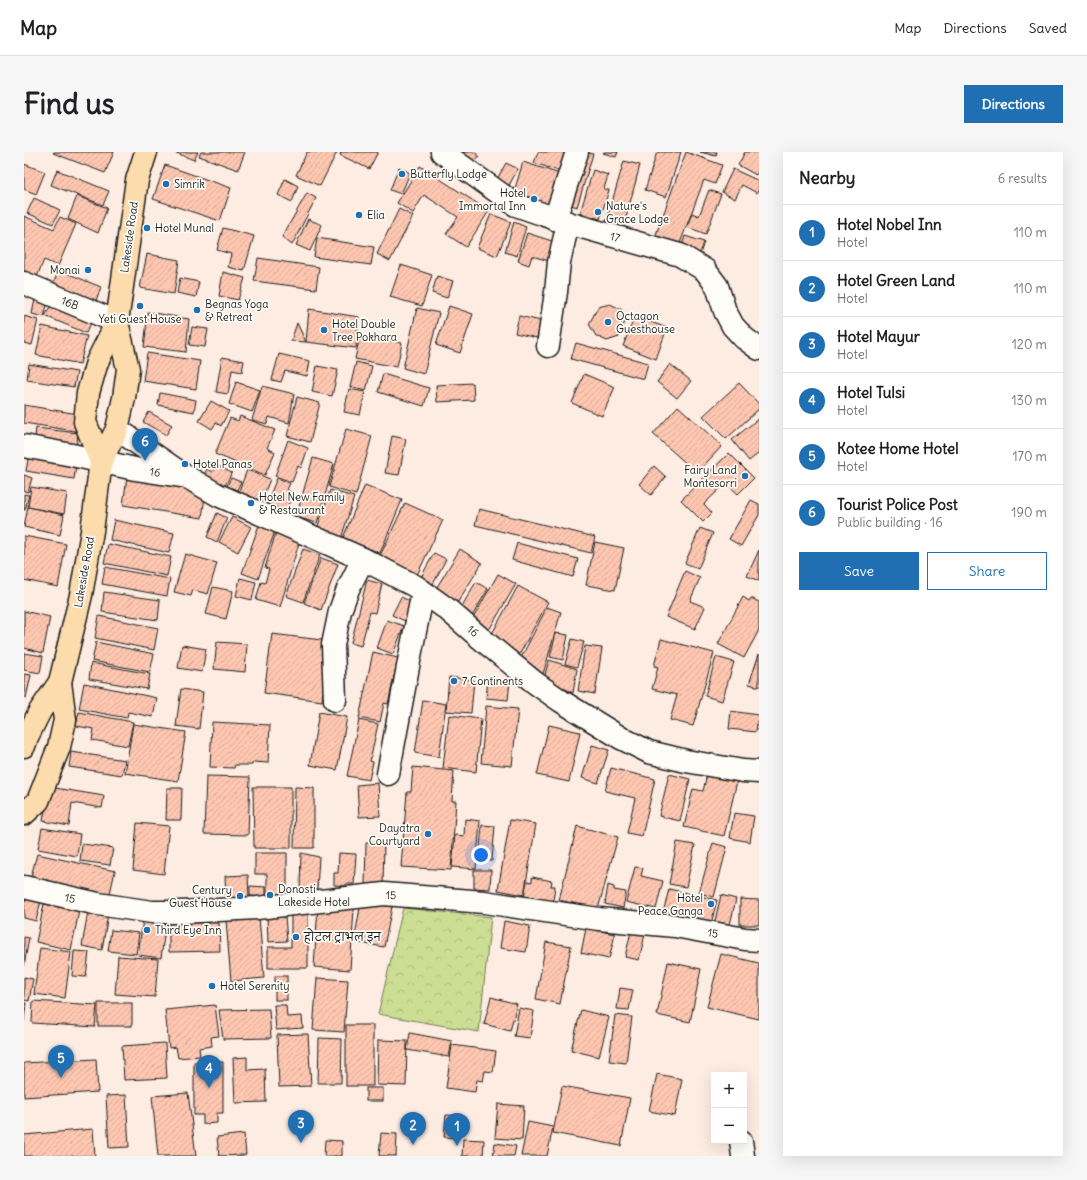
<!DOCTYPE html>
<meta charset="utf-8">
<style>
body{margin:0;font-family:Delius,"Playpen Sans Deva",sans-serif;background:#f6f6f6;color:#202124}
.controls{position:absolute;right:12px;bottom:12px;display:grid;overflow:hidden;border-radius:0px;box-shadow:0 4px 16px #0002}
.controls button{width:36px;height:36px;display:grid;place-items:center;padding:0;border:0;border-bottom:1px solid #e0e0e0;background:#fff;color:#202124;font:20px sans-serif}
.you{position:absolute;left:457px;top:703px;width:14px;height:14px;margin:-10px;border:3px solid #fff;border-radius:50%;background:#1a73e8;box-shadow:0 0 0 6px #1a73e833}
.badge{display:grid;place-items:center;width:26px;height:26px;border-radius:50%;background:#1f6fb2;color:#fff;font-size:13px;font-weight:700}
.pin{position:absolute;translate:-50% -33px;filter:drop-shadow(0 1px 2px #0008)}
.pin::after{content:'';position:absolute;top:21px;width:14px;height:12px;background:inherit;clip-path:polygon(0 0,100% 0,50% 100%)}
.list{margin:0;padding:0;list-style:none}
h2{display:flex;justify-content:space-between;align-items:center;height:52px;margin:0;padding:0 16px;font-size:17px}
h2 small{font-size:13px;font-weight:400;color:#757577}
.list li{display:grid;grid-template-columns:26px 1fr auto;gap:12px;align-items:center;box-sizing:border-box;height:56px;padding:0 16px;border-top:1px solid #e0e0e0}
.list b{display:block;font-size:15px;white-space:nowrap}
.list p{margin:0;font-size:13px;white-space:nowrap;color:#757577}
.list em{font-size:13px;font-style:normal;color:#757577}
.actions{display:flex;gap:8px;padding:12px 16px}
.actions a{flex:1;padding:9px 0;border:1px solid #1f6fb2;border-radius:0px;text-align:center;font-size:14px;color:#1f6fb2}
.actions .main{background:#1f6fb2;color:#fff}
.map{position:relative;flex:none;width:735px;height:1004px;overflow:hidden;border-radius:0px}
header{display:flex;align-items:center;gap:24px;box-sizing:border-box;height:56px;padding:0 20px;background:#fff;border-bottom:1px solid #e0e0e0}
header strong{font-size:19px}
nav{display:flex;gap:22px;margin-inline-start:auto;font-size:14px}
.intro{display:flex;align-items:center;justify-content:space-between;box-sizing:border-box;height:96px;padding:0 24px}
h1{margin:0;font-size:28px}
.button{padding:10px 18px;border-radius:0px;background:#1f6fb2;color:#fff;font-size:14px;font-weight:700}
main{display:flex;gap:24px;padding:0 24px}
aside{flex:1;background:#fff;border-radius:0px;box-shadow:0 4px 16px #0002}
.map>svg:first-child{display:block}
.forest{fill:url(#forest-crowns);stroke:#747d58}
.building{fill:url(#building-hatch);stroke:#1c1c1c}
.lines{fill:none;stroke-linecap:round;stroke-linejoin:round}
.minor-casing{stroke:#1c1c1c;stroke-width:25}
.major-casing{stroke:#1c1c1c;stroke-width:25}
.minor{stroke:#fdfcf7;stroke-width:22}
.major{stroke:#fcdcac;stroke-width:22}
.poi-dot{fill:#1f6fb2;stroke:#fdfcf7;stroke-width:1.5}
.labels{text-anchor:middle;stroke-width:3.5;stroke-linejoin:round;paint-order:stroke}
.poi-label{font-size:11px;fill:#1c1c1c;stroke:#fdfcf7;text-anchor:start}
.street-label{font-size:11px;fill:#1c1c1c;stroke:#fdfcf7}
</style>
<header>
<strong>Map</strong>
<nav><a>Map</a><a>Directions</a><a>Saved</a></nav>
</header>
<div class="intro"><h1>Find us</h1><a class="button">Directions</a></div>
<main>
<div class="map">
<svg width="735" height="1004" viewBox="0 0 735 1004">
<defs>
<pattern id="forest-crowns" width="20" height="18" patternUnits="userSpaceOnUse"><rect width="20" height="18" fill="#ccde93"/><path d="M2 6a3 3 0 1 1 6 0M12 15a3 3 0 1 1 6 0" fill="none" stroke="#afbe7e"/></pattern>
<pattern id="building-hatch" width="6" height="6" patternUnits="userSpaceOnUse"><rect width="6" height="6" fill="#fec7b1"/><path d="M-1 1l2-2M0 6l6-6M5 7l2-2" fill="none" stroke="#d9aa98"/></pattern>
</defs>
<rect width="100%" height="100%" fill="#fdece2"/>
<filter id="ink" filterUnits="userSpaceOnUse"><feTurbulence type="fractalNoise" baseFrequency=".025" numOctaves="2"/><feDisplacementMap in="SourceGraphic" scale="8" xChannelSelector="R" yChannelSelector="G"/><feConvolveMatrix kernelMatrix="1 2 1 2 8 2 1 2 1" color-interpolation-filters="sRGB"/></filter>
<g filter="url(#ink)">
<path class="forest" d="M379,756L467,765L455,880L354,862Z"/>
<g class="building">
<path d="M30,0H90L81,21L29,1Z"/>
<path d="M150,0H174L170,8Z"/>
<path d="M177,0H221L214,18L175,4Z"/>
<path d="M283,0H313L296,34L272,23Z"/>
<path d="M317,0H354L345,17L316,3Z"/>
<path d="M425,0H450L455,4L447,15Z"/>
<path d="M514,0H541L535,19L510,11Z"/>
<path d="M562,0L569,2L553,55L542,51Z"/>
<path d="M580,0H594L592,5L579,1Z"/>
<path d="M633,0H657L642,45L621,38Z"/>
<path d="M662,0L698,13L691,32L680,28L655,94L631,85Z"/>
<path d="M676,0H693L692,4Z"/>
<path d="M721,0H735V18L732,23L714,13Z"/>
<path d="M600,9L616,13L598,81L580,77Z"/>
<path d="M499,10L536,22L525,54L489,43Z"/>
<path d="M482,11L494,17L484,35L472,29Z"/>
<path d="M0,12L21,20L12,42L0,37Z"/>
<path d="M141,13L207,36L196,69L129,47Z"/>
<path d="M396,14L465,59L442,95L422,82L434,65L400,43L389,61L373,51Z"/>
<path d="M375,15L386,21L377,42L366,38Z"/>
<path d="M709,17L735,29V37L733,41L718,33L711,47L698,40Z"/>
<path d="M33,18L85,39L79,53L27,33Z"/>
<path d="M569,18L584,23L580,37L585,38L576,67L556,61Z"/>
<path d="M261,27L274,34L268,50L254,43Z"/>
<path d="M685,38L697,42L682,82L663,75L668,61L675,64Z"/>
<path d="M283,41L292,46L268,93L258,85Z"/>
<path d="M53,44L83,56L74,81L44,67Z"/>
<path d="M10,46L36,58L29,72L3,61Z"/>
<path d="M375,57L389,64L366,109L353,102Z"/>
<path d="M467,62L487,70L473,104L453,96Z"/>
<path d="M0,64L30,77L36,65L52,72L34,114L20,108L9,134L0,130Z"/>
<path d="M284,67L298,73L286,99L272,93Z"/>
<path d="M490,70L502,75L493,104L481,100Z"/>
<path d="M199,76L230,84L220,119L204,115L207,102L193,98Z"/>
<path d="M503,81L531,90L525,109L508,104L505,113L494,109Z"/>
<path d="M661,84L680,90L676,102L657,96Z"/>
<path d="M293,86L350,95L347,113L290,105Z"/>
<path d="M123,102L155,108L150,142L116,136Z"/>
<path d="M234,106L295,115L292,137L230,129Z"/>
<path d="M377,113L408,123L398,154L366,145Z"/>
<path d="M35,118L77,135L71,151L28,134Z"/>
<path d="M199,120L221,126L214,148L195,144Z"/>
<path d="M413,124L429,129L423,146L408,141Z"/>
<path d="M156,126L175,130L172,145L153,141Z"/>
<path d="M12,142L25,145L20,165L8,162Z"/>
<path d="M28,151L70,165L62,181L21,164Z"/>
<path d="M586,152L597,157L602,167L595,185L583,189L572,184L565,172L574,155Z"/>
<path d="M425,154L449,162L436,201L412,193Z"/>
<path d="M393,156L415,161L400,222L379,216Z"/>
<path d="M285,157L335,165L332,196L282,190Z"/>
<path d="M124,160L165,167L162,200L120,195Z"/>
<path d="M0,164L14,168L8,193L0,191Z"/>
<path d="M495,164L517,169L513,186L491,181Z"/>
<path d="M611,164L643,176L632,207L599,194Z"/>
<path d="M273,171L282,190L267,189Z"/>
<path d="M18,174L63,184L56,212L12,203Z"/>
<path d="M168,175L184,177L181,195L165,193Z"/>
<path d="M336,183L378,191L373,215L331,207Z"/>
<path d="M552,191L624,211L620,227L547,207Z"/>
<path d="M123,201L176,209L172,237L119,229Z"/>
<path d="M255,202L286,209L283,224L261,219L257,230L248,228Z"/>
<path d="M198,205L220,209L218,220L208,218L204,242L192,240Z"/>
<path d="M332,210L348,214L342,239L326,235Z"/>
<path d="M5,212L53,220L50,235L3,228Z"/>
<path d="M646,212L667,229L653,246L633,230Z"/>
<path d="M293,214L314,218L308,244L288,240Z"/>
<path d="M359,222L405,236L400,254L354,240Z"/>
<path d="M560,222L591,235L578,264L548,251Z"/>
<path d="M212,230L236,238L228,260L205,252Z"/>
<path d="M449,231L450,248L413,250L412,233Z"/>
<path d="M715,231L735,252V257L702,287L679,264Z"/>
<path d="M238,234L270,242L265,271L245,265L243,272L228,268Z"/>
<path d="M325,237L341,240L336,263L320,260Z"/>
<path d="M136,241L172,248L170,260L134,253Z"/>
<path d="M273,245L296,251L286,290L263,284Z"/>
<path d="M187,249L205,259L197,274L192,271L188,277L175,269Z"/>
<path d="M0,253L60,263L57,280L0,271Z"/>
<path d="M654,254L698,294L673,321L629,282Z"/>
<path d="M125,260L148,273L142,283L119,270Z"/>
<path d="M216,264L251,278L243,296L251,300L241,323L191,302L206,266L214,269Z"/>
<path d="M735,266V301L725,309L708,288Z"/>
<path d="M12,276L54,281L52,299L10,294Z"/>
<path d="M322,277L348,284L332,343L305,335Z"/>
<path d="M368,284L382,287L375,323L361,321Z"/>
<path d="M264,288L284,296L277,316L274,314L268,330L251,324Z"/>
<path d="M6,297L53,306L50,327L2,319Z"/>
<path d="M705,301L730,326L714,342L702,331L680,352L688,361L679,370L657,348Z"/>
<path d="M289,306L310,312L293,371L272,365Z"/>
<path d="M192,313L208,321L198,339L177,328L183,317L188,320Z"/>
<path d="M630,314L642,325L627,343L615,332Z"/>
<path d="M223,318L246,327L234,358L211,349Z"/>
<path d="M0,323L8,326L4,340L0,339Z"/>
<path d="M103,325L182,337L178,366L99,353Z"/>
<path d="M207,326L217,330L208,348L198,343Z"/>
<path d="M253,326L266,331L263,338L269,341L260,363L241,355Z"/>
<path d="M341,333L378,348L356,401L319,386Z"/>
<path d="M7,335L43,341L40,362L4,355Z"/>
<path d="M306,338L330,345L317,387L292,380Z"/>
<path d="M0,342L5,343L1,358H0Z"/>
<path d="M727,348L735,352V363L717,394L705,387Z"/>
<path d="M381,351L419,368L393,423L355,406Z"/>
<path d="M4,355L40,363L36,383L0,375Z"/>
<path d="M455,357L571,385L567,401L451,373Z"/>
<path d="M193,361L203,366L193,390L183,385Z"/>
<path d="M208,365L227,375L214,400L195,390Z"/>
<path d="M90,368L150,381L145,401L86,388Z"/>
<path d="M235,373L251,379L234,427L218,421Z"/>
<path d="M676,376L689,381L674,417L661,411Z"/>
<path d="M253,377L277,384L256,455L232,448L237,430L241,431L245,417L241,416Z"/>
<path d="M0,384L42,392L34,435L0,428Z"/>
<path d="M571,390L600,396L591,438L562,433Z"/>
<path d="M493,391L554,407L549,425L488,408Z"/>
<path d="M84,392L147,405L143,424L80,411Z"/>
<path d="M279,397L296,403L279,450L262,444Z"/>
<path d="M436,397L458,411L432,453L410,440Z"/>
<path d="M735,398V429L723,424Z"/>
<path d="M410,401L422,407L408,434L396,427Z"/>
<path d="M161,402L193,411L184,442L169,438L167,444L150,440Z"/>
<path d="M297,406L314,412L297,458L280,451Z"/>
<path d="M81,415L146,427L143,444L78,432Z"/>
<path d="M661,419L676,426L666,449L681,455L671,477L642,465Z"/>
<path d="M474,422L492,432L465,478L448,468Z"/>
<path d="M216,426L232,430L228,448L212,444Z"/>
<path d="M343,428L358,432L351,461L346,460L337,494L327,491Z"/>
<path d="M452,430L464,437L447,466L435,459Z"/>
<path d="M494,434L524,450L494,505L464,489Z"/>
<path d="M189,435L209,439L202,467L182,462Z"/>
<path d="M80,440L136,448L134,468L78,460Z"/>
<path d="M377,445L390,451L381,469L368,463Z"/>
<path d="M719,445L725,449L727,446L735,450V478L720,506L694,492Z"/>
<path d="M523,455L537,460L519,522L496,508Z"/>
<path d="M0,459L26,465L19,501L0,496Z"/>
<path d="M75,464L134,476L130,498L71,486Z"/>
<path d="M363,468L380,474L369,502L353,496Z"/>
<path d="M532,481L544,483L539,508L526,505Z"/>
<path d="M248,482L306,489L298,549L240,541Z"/>
<path d="M548,487L560,490L553,515L541,512Z"/>
<path d="M637,487L690,501L669,574L646,568L653,543L628,537L634,515L630,514Z"/>
<path d="M72,490L130,502L126,520L68,509Z"/>
<path d="M193,490L223,492L221,520L190,517Z"/>
<path d="M158,493L182,497L178,520L154,516Z"/>
<path d="M561,494L578,496L571,542L554,539Z"/>
<path d="M349,500L374,506L364,552L360,551L356,570L335,566Z"/>
<path d="M0,501L19,504L16,521L0,518Z"/>
<path d="M735,502V535L725,532Z"/>
<path d="M692,505L710,510L698,549L681,544Z"/>
<path d="M525,508L553,517L549,541L520,526Z"/>
<path d="M67,511L126,522L123,537L65,527Z"/>
<path d="M0,522L7,523L2,546L0,545Z"/>
<path d="M425,525L450,528L447,561L422,559Z"/>
<path d="M464,527L486,529L484,548L462,546Z"/>
<path d="M60,531L133,546L129,565L104,560L103,566L55,557Z"/>
<path d="M157,537L179,540L175,577L152,574Z"/>
<path d="M399,548L422,552L415,605L391,601Z"/>
<path d="M462,554L494,557L488,614L457,611Z"/>
<path d="M707,559L734,563L732,580L705,577Z"/>
<path d="M55,560L109,570L104,594L68,588L70,577L52,574Z"/>
<path d="M295,560L323,565L313,618L286,613Z"/>
<path d="M425,563L457,567L452,620L419,616Z"/>
<path d="M335,568L354,572L346,609L349,610L345,628L323,624Z"/>
<path d="M188,570L246,573L244,611L229,610L228,613H211L210,616L186,615Z"/>
<path d="M109,572L162,580L154,629L101,621Z"/>
<path d="M525,573L556,580L545,630L513,623Z"/>
<path d="M568,593L585,598L574,631L558,626Z"/>
<path d="M47,600L101,608L98,623L45,615Z"/>
<path d="M389,615L430,619L428,649H432L427,718L377,715L383,640H387Z"/>
<path d="M587,616L631,627L618,684L603,681L611,646L581,639Z"/>
<path d="M684,618L714,625L700,684L660,675L669,637L679,639Z"/>
<path d="M645,622L666,627L656,669L635,664Z"/>
<path d="M182,624L226,625L224,683L180,682Z"/>
<path d="M354,631L356,664L335,665L333,633Z"/>
<path d="M25,635L80,644L78,656L48,651L45,674L19,669Z"/>
<path d="M229,635H267V696H230Z"/>
<path d="M271,635L290,636V696H270Z"/>
<path d="M143,636H158L157,668H142Z"/>
<path d="M710,661L730,664L726,690L706,686Z"/>
<path d="M441,667L456,669L452,717L428,715L431,683L440,684Z"/>
<path d="M486,668L512,672L500,743L474,738Z"/>
<path d="M113,671L145,674L140,722L109,718Z"/>
<path d="M458,673L471,674L468,709L455,708Z"/>
<path d="M553,674L594,685L574,757L535,748Z"/>
<path d="M18,676L56,682L53,704L14,697Z"/>
<path d="M653,690L671,693L662,735L645,732Z"/>
<path d="M342,691H360L359,734L341,733Z"/>
<path d="M689,691L703,695L690,745L675,741Z"/>
<path d="M58,692L89,696L86,713L56,709Z"/>
<path d="M231,701H263V745H243V722H231Z"/>
<path d="M277,701L295,705L293,737L276,738Z"/>
<path d="M315,701L332,702L330,732H322V734L310,733V721H314Z"/>
<path d="M13,702L91,719L85,746L6,728Z"/>
<path d="M611,715L619,716L617,724L639,729L632,757L602,750Z"/>
<path d="M450,718H467L466,737L450,736Z"/>
<path d="M224,723L225,745L202,746L201,724Z"/>
<path d="M508,725L528,729L527,734H531L529,750L500,745L503,729L508,730Z"/>
<path d="M584,733L590,735V738L602,740L599,756L581,752Z"/>
<path d="M226,734L242,735V745L226,744Z"/>
<path d="M645,737L693,748L687,772L639,761Z"/>
<path d="M697,743L712,747L705,777L690,773Z"/>
<path d="M0,745L17,749L12,769L0,766Z"/>
<path d="M716,747L735,748V773H716Z"/>
<path d="M337,750L368,755L360,795L330,790Z"/>
<path d="M20,752L55,759L47,798L12,790Z"/>
<path d="M294,754L330,757L326,818L290,815Z"/>
<path d="M64,759L84,762L78,798L58,794Z"/>
<path d="M267,760H284V816H244V795H267Z"/>
<path d="M261,764L263,789L244,790L243,765Z"/>
<path d="M235,765L240,826L207,829L202,768Z"/>
<path d="M119,767L142,770L137,806L114,803Z"/>
<path d="M480,769L506,774L502,800L476,796Z"/>
<path d="M145,771H195L196,799L145,800Z"/>
<path d="M608,775L622,778L615,808L601,805Z"/>
<path d="M562,776L591,782L585,807L557,801Z"/>
<path d="M87,778L115,781L112,802L84,799Z"/>
<path d="M0,785L5,786L0,814Z"/>
<path d="M522,790L547,794L536,852L512,847Z"/>
<path d="M16,796L47,800L41,846L10,842Z"/>
<path d="M50,799L65,800L62,825L48,824Z"/>
<path d="M697,802L735,811V867L683,855Z"/>
<path d="M94,804L134,807L131,845L91,842Z"/>
<path d="M644,810L677,817L666,870L633,863Z"/>
<rect x="251" y="824" width="12" height="24"/>
<path d="M0,825L9,827L5,849L0,848Z"/>
<path d="M293,826L324,828L320,880L289,878Z"/>
<path d="M596,836L609,838L605,858L593,857Z"/>
<path d="M467,845L493,852L486,879L460,872Z"/>
<path d="M9,849L73,853L71,875L8,871Z"/>
<path d="M0,851H2L0,869Z"/>
<rect x="74" y="851" width="34" height="23"/>
<path d="M191,853L195,884L187,885L188,894L175,896L176,904L154,906L152,895L145,896L141,858Z"/>
<path d="M250,853H262L263,865L278,864L279,876L252,878Z"/>
<path d="M495,856L510,859L506,886L490,884Z"/>
<path d="M245,857L247,886L199,887L195,858Z"/>
<path d="M557,858L585,865L575,905L547,898Z"/>
<path d="M591,863L608,865L602,911L585,909Z"/>
<rect x="322" y="873" width="27" height="61"/>
<path d="M386,881L428,889L425,905L383,898Z"/>
<path d="M284,882L287,934L255,935L253,883Z"/>
<path d="M295,886L318,887L317,931H294Z"/>
<path d="M354,888L383,889L382,934L353,933Z"/>
<path d="M141,891L143,926L100,928L98,894Z"/>
<path d="M428,893L472,899L469,920L461,919L459,929L453,928L451,940L422,936Z"/>
<path d="M223,905V918L241,917L242,950L211,951L209,906Z"/>
<path d="M72,907L74,940L0,945V911Z"/>
<path d="M170,910H199V961H193V971L179,972V963H170Z"/>
<path d="M633,922L658,927L651,964L625,959Z"/>
<path d="M538,934L606,946L597,994L529,981Z"/>
<rect x="342" y="936" width="17" height="13"/>
<path d="M164,941L172,1004H134L128,944Z"/>
<path d="M102,943L105,995L85,996L82,944Z"/>
<path d="M474,952L500,954L498,988L471,986Z"/>
<path d="M422,963L437,964L435,986L420,985Z"/>
<path d="M504,970L529,975L523,1004H497Z"/>
<path d="M69,977L71,1004H0V983Z"/>
<path d="M357,981L373,982L372,1004H355Z"/>
<path d="M220,982L222,1003L195,1004L193,985Z"/>
<path d="M439,987L460,988L459,1004H438Z"/>
<path d="M301,988L318,989V1004H300Z"/>
<path d="M471,991L492,994L490,1004H469Z"/>
</g>
<g class="lines">
<defs>
<g id="minor">
<path d="M418,0L492,53L544,71L656,103L681,118L693,134L701,159L709,174L720,186L735,197"/>
<path d="M531,67L553,0"/>
<path d="M0,131L93,170"/>
<path d="M524,194L532,140L535,110L544,71"/>
<path d="M93,277L158,322"/>
<path d="M0,294L48,303L111,317L163,325L194,343L339,407L391,434L423,457L455,485L510,530L537,549L597,586L625,600L662,609L719,619L735,620"/>
<path d="M311,548L309,493L316,459L324,437L339,407"/>
<path d="M364,622L386,504L399,440"/>
<path d="M0,735L74,752L128,760H157L233,756L360,742L460,750L575,767L651,774L721,787L735,788"/>
<path d="M717,989L719,1004"/>
</g>
<g id="major">
<path d="M77,309L61,270L64,241L73,210L93,170L113,28L122,0"/>
<path d="M0,594L3,585L16,559L36,530L57,443L68,379L77,309L93,277L100,246L104,217L93,170"/>
<path d="M0,662L14,649L35,595L41,568L36,530"/>
</g>
</defs>
<use href="#minor" class="minor-casing"/>
<use href="#major" class="major-casing"/>
<use href="#minor" class="minor"/>
<use href="#major" class="major"/>
</g>
</g>
<g class="poi-dot">
<circle cx="378" cy="22" r="4"/>
<circle cx="142" cy="32" r="4"/>
<circle cx="510" cy="47" r="4"/>
<circle cx="574" cy="60" r="4"/>
<circle cx="335" cy="63" r="4"/>
<circle cx="123" cy="76" r="4"/>
<circle cx="64" cy="118" r="4"/>
<circle cx="116" cy="154" r="4"/>
<circle cx="173" cy="158" r="4"/>
<circle cx="584" cy="170" r="4"/>
<circle cx="300" cy="178" r="4"/>
<circle cx="161" cy="312" r="4"/>
<circle cx="721" cy="324" r="4"/>
<circle cx="227" cy="351" r="4"/>
<circle cx="430" cy="529" r="4"/>
<circle cx="404" cy="682" r="4"/>
<circle cx="246" cy="743" r="4"/>
<circle cx="216" cy="744" r="4"/>
<circle cx="687" cy="752" r="4"/>
<circle cx="123" cy="778" r="4"/>
<circle cx="272" cy="785" r="4"/>
<circle cx="188" cy="834" r="4"/>
</g>
<g class="labels">
<g class="poi-label">
<text x="386" y="26">Butterfly Lodge</text>
<text x="150" y="36">Simrik</text>
<text x="502" y="45" text-anchor="end">Hotel<tspan x="502" dy="13">Immortal Inn</tspan></text>
<text x="582" y="58">Nature's<tspan x="582" dy="13">Grace Lodge</tspan></text>
<text x="343" y="67">Elia</text>
<text x="131" y="80">Hotel Munal</text>
<text x="56" y="122" text-anchor="end">Monai</text>
<text x="181" y="156">Begnas Yoga<tspan x="181" dy="13">&amp; Retreat</tspan></text>
<text x="592" y="168">Octagon<tspan x="592" dy="13">Guesthouse</tspan></text>
<text x="116" y="171" text-anchor="middle">Yeti Guest House</text>
<text x="308" y="176">Hotel Double<tspan x="308" dy="13">Tree Pokhara</tspan></text>
<text x="169" y="316">Hotel Panas</text>
<text x="713" y="322" text-anchor="end">Fairy Land<tspan x="713" dy="13">Montesorri</tspan></text>
<text x="235" y="349">Hotel New Family<tspan x="235" dy="13">&amp; Restaurant</tspan></text>
<text x="438" y="533">7 Continents</text>
<text x="396" y="680" text-anchor="end">Dayatra<tspan x="396" dy="13">Courtyard</tspan></text>
<text x="254" y="741">Donosti<tspan x="254" dy="13">Lakeside Hotel</tspan></text>
<text x="208" y="742" text-anchor="end">Century<tspan x="208" dy="13">Guest House</tspan></text>
<text x="679" y="750" text-anchor="end">Hotel<tspan x="679" dy="13">Peace Ganga</tspan></text>
<text x="131" y="782">Third Eye Inn</text>
<text x="280" y="789">होटल ट्राभल इन</text>
<text x="196" y="838">Hotel Serenity</text>
</g>
<g class="street-label">
<text transform="translate(105 85) rotate(-82)" y="4">Lakeside Road</text>
<text transform="translate(591 85) rotate(16)" y="4">17</text>
<text transform="translate(46 151) rotate(23)" y="4">16B</text>
<text transform="translate(131 320) rotate(9)" y="4">16</text>
<text transform="translate(60 420) rotate(-80)" y="4">Lakeside Road</text>
<text transform="translate(449 479) rotate(41)" y="4">16</text>
<text transform="translate(367 743) rotate(3)" y="4">15</text>
<text transform="translate(46 746) rotate(13)" y="4">15</text>
<text transform="translate(689 781) rotate(10)" y="4">15</text>
</g>
</g>
</svg>
<div class="controls">
<button>+</button>
<button>−</button>
</div>
<div class="you"></div>
<div class="pin badge" style="left:433px;top:994px">1</div>
<div class="pin badge" style="left:389px;top:993px">2</div>
<div class="pin badge" style="left:277px;top:991px">3</div>
<div class="pin badge" style="left:185px;top:936px">4</div>
<div class="pin badge" style="left:37px;top:926px">5</div>
<div class="pin badge" style="left:121px;top:309px">6</div>
</div>
<aside>
<h2>Nearby<small>6 results</small></h2>
<ul class="list">
<li><span class="badge">1</span><div><b>Hotel Nobel Inn</b><p>Hotel</p></div><em>110 m</em></li>
<li><span class="badge">2</span><div><b>Hotel Green Land</b><p>Hotel</p></div><em>110 m</em></li>
<li><span class="badge">3</span><div><b>Hotel Mayur</b><p>Hotel</p></div><em>120 m</em></li>
<li><span class="badge">4</span><div><b>Hotel Tulsi</b><p>Hotel</p></div><em>130 m</em></li>
<li><span class="badge">5</span><div><b>Kotee Home Hotel</b><p>Hotel</p></div><em>170 m</em></li>
<li><span class="badge">6</span><div><b>Tourist Police Post</b><p>Public building · 16</p></div><em>190 m</em></li>
</ul>
<div class="actions"><a class="main">Save</a><a>Share</a></div>
</aside>
</main>
